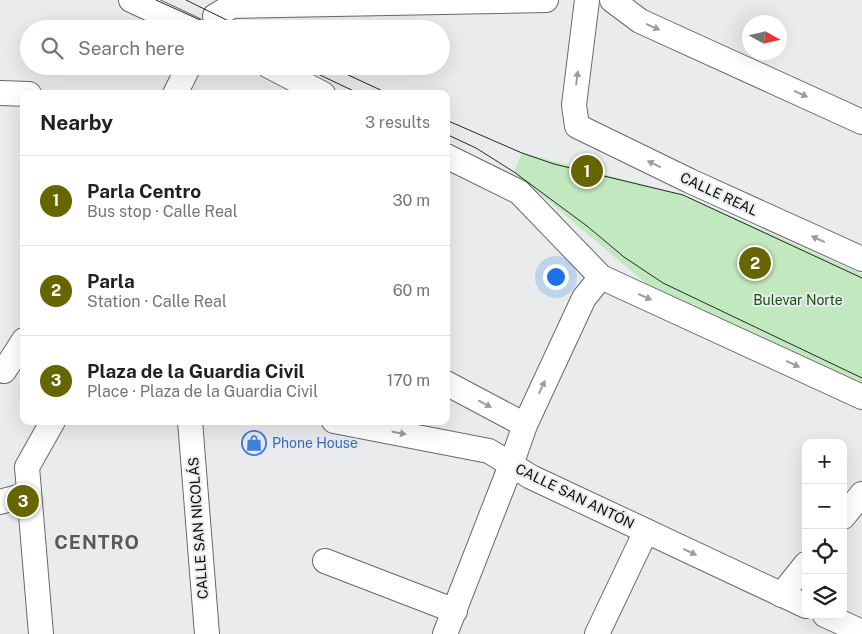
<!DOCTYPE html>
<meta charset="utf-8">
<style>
body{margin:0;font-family:"Public Sans",sans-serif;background:#f6f6f6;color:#202124}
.controls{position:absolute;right:15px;bottom:15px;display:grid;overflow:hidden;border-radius:10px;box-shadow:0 5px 20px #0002}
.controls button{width:45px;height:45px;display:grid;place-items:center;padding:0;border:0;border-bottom:1px solid #e0e0e0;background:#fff;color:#202124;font:25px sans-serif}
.compass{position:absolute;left:742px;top:15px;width:45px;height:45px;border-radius:50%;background:#fff;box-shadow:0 5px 20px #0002;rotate:98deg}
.you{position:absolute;left:555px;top:276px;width:18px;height:18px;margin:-12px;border:4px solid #fff;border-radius:50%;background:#1a73e8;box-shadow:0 0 0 8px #1a73e833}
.badge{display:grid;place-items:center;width:32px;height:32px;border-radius:50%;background:#666500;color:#fff;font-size:16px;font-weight:700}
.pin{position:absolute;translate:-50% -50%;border:2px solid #fff;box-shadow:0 1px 5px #0006}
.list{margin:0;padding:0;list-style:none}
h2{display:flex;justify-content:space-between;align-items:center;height:65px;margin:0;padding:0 20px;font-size:21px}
h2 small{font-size:16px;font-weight:400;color:#757577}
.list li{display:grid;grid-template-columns:32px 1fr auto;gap:15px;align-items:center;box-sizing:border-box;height:90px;padding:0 20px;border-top:1px solid #e0e0e0}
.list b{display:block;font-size:19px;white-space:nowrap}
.list p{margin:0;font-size:16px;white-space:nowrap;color:#757577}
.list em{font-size:16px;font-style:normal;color:#757577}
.icon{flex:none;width:28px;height:28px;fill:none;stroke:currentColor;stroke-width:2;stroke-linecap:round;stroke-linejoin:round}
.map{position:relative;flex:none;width:862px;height:634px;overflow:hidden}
.search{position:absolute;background:#fff;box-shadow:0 5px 20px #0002;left:20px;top:20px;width:430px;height:55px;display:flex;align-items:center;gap:12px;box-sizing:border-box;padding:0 18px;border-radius:28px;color:#757577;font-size:19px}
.panel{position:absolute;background:#fff;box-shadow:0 5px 20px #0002;left:20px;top:90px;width:430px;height:335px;border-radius:10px}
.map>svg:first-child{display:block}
.green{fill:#c1e8be}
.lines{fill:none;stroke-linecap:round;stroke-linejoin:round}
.minor-casing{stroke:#68696a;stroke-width:26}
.minor{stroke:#fff;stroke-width:24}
.tram{stroke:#272728;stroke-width:1}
.oneway{fill:#9d9d9e}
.labels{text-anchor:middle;stroke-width:4;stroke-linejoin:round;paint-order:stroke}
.street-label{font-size:14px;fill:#0b0b0c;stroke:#e9ebec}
.park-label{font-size:14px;fill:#0d530e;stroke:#e9ebec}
.shop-label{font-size:14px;fill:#366cbe;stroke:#e9ebec;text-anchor:start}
.district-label{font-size:19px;font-weight:bold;letter-spacing:1px;fill:#565859;stroke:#e9ebec}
</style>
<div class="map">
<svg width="862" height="634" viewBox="0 0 862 634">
<rect width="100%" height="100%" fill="#e9ebec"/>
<path class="green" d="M522,153L683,195L862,274V385L662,293L648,285L514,172Z"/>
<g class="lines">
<defs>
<g id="minor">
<path d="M131,0L193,29"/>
<path d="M587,0L574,105L577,126L690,181L862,259"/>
<path d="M612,0L640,21L862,122"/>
<path d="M215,16L232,6L546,0"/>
<path d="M269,66L323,94"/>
<path d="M0,93L29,94"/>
<path d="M175,94L189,66"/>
<path d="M446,156L519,192L601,277L862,397"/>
<path d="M4,371L24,340"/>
<path d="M446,383L525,425"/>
<path d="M190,421L207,634"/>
<path d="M334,421L489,451L531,477L806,606"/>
<path d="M0,502L29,494"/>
<path d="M843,517L862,494"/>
<path d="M325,561L455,611"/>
<path d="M781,595L806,564"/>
<path d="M825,615L862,632"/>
<path d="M41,634L27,467L53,421"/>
<path d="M445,634L511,465L525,425L584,298L601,277"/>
<path d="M597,634L646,531"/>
</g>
</defs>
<use href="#minor" class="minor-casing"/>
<use href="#minor" class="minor"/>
<g class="tram">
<path d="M156,0L220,29"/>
<path d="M186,0L245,29"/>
<path d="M301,66L360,94"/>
<path d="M329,66L389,94"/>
<path d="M446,120L522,153L554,164L683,195L862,278"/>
<path d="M446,134L476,148L514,172L587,226L624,257L663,283L862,378"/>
</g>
</g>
<defs><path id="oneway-solid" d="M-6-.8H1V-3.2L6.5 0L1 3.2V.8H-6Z" transform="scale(1.25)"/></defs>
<g class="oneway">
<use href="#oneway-solid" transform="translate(653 27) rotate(24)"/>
<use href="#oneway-solid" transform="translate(577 78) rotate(-83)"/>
<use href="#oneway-solid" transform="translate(801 94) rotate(24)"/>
<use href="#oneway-solid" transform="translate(654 164) rotate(-154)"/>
<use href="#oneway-solid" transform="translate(818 239) rotate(-156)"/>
<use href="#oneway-solid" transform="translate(645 297) rotate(24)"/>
<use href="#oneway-solid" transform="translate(793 364) rotate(25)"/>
<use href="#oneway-solid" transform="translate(542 387) rotate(-65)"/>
<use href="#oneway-solid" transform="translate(485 404) rotate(28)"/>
<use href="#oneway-solid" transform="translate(399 433) rotate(11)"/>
<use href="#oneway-solid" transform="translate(690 552) rotate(25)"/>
</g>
<defs>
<symbol id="shop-ring" viewBox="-11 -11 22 22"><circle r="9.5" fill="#e9ebec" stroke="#3f7fe0" stroke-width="1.5"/><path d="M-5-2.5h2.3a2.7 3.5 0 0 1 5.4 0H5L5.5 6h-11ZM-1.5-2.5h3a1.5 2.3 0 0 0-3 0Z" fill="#3f7fe0"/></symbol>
</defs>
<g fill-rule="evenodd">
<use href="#shop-ring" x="240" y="429" width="28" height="28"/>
</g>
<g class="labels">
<g class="street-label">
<text transform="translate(719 194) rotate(25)" y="5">CALLE REAL</text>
<text transform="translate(575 496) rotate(26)" y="5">CALLE SAN ANTÓN</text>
<text transform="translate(198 528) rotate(-94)" y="5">CALLE SAN NICOLÁS</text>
</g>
<g class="park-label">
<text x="798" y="305">Bulevar Norte</text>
</g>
<g class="shop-label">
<text x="272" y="448">Phone House</text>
</g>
<g class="district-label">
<text x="97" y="549">CENTRO</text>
</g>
</g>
</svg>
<div class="controls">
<button>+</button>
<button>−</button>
<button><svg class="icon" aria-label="locate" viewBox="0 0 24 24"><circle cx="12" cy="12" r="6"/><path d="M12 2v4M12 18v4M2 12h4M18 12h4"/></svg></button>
<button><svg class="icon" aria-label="layers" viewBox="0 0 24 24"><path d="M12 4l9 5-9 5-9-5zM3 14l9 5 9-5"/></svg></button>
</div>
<svg class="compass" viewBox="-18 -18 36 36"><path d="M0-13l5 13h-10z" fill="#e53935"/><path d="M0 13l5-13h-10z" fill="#757577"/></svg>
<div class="you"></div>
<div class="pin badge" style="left:587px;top:171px">1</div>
<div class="pin badge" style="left:755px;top:263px">2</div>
<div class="pin badge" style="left:23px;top:501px">3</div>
<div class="search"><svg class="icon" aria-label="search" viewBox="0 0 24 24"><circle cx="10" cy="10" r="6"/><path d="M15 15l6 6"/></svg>Search here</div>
<section class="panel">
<h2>Nearby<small>3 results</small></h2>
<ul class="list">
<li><span class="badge">1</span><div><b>Parla Centro</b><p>Bus stop · Calle Real</p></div><em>30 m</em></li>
<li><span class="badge">2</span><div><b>Parla</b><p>Station · Calle Real</p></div><em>60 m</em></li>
<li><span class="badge">3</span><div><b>Plaza de la Guardia Civil</b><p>Place · Plaza de la Guardia Civil</p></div><em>170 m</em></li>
</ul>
</section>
</div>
